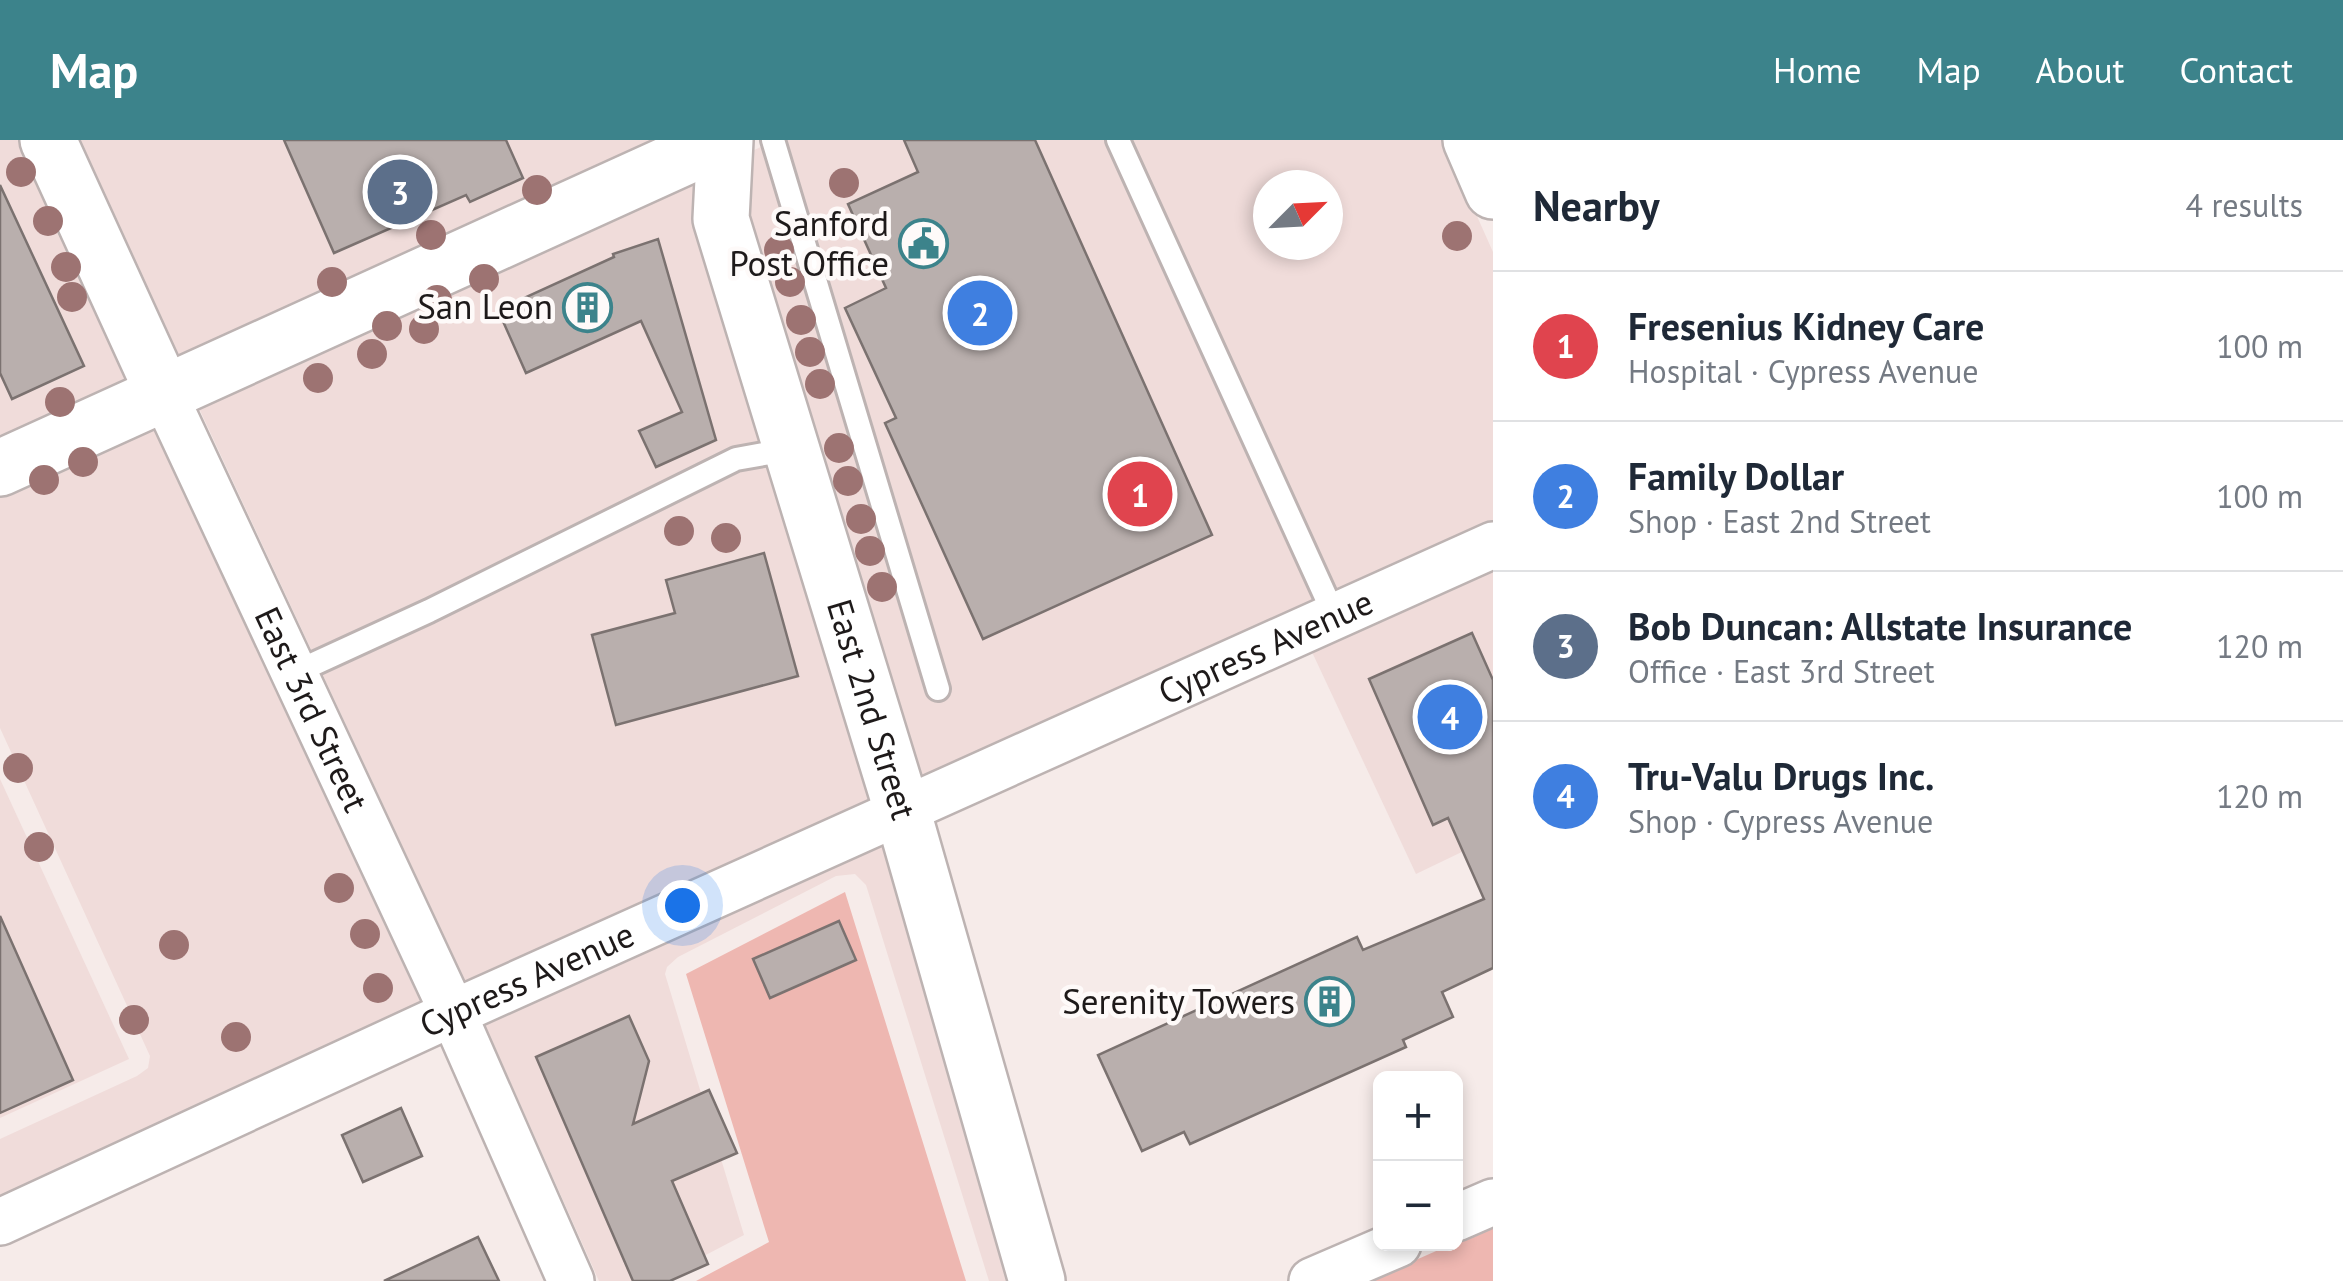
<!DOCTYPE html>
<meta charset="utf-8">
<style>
body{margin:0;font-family:"PT Sans",sans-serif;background:#f6f6f7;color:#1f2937}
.controls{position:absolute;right:30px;bottom:30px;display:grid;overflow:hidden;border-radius:15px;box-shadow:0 5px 15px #0003}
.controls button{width:90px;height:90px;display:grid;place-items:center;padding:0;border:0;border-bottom:2px solid #e0e1e3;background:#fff;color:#1f2937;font:50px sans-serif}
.compass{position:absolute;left:1253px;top:30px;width:90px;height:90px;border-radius:50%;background:#fff;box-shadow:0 5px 15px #0003;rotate:66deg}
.you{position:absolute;left:682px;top:765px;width:35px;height:35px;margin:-25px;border:8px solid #fff;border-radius:50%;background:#1a73e8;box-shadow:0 0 0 15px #1a73e833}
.badge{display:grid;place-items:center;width:65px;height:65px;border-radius:50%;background:#3c838b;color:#fff;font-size:32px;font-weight:700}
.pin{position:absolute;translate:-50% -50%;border:5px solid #fff;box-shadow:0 2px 10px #0006}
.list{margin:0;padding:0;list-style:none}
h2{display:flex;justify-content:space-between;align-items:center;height:130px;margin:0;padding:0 40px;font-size:42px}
h2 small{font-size:32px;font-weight:400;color:#747a83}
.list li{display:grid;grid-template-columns:65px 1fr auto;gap:30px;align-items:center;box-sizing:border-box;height:150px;padding:0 40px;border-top:2px solid #e0e1e3}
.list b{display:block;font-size:38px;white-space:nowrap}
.list p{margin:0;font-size:32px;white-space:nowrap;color:#747a83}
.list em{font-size:32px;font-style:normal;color:#747a83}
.map{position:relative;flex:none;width:1493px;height:1141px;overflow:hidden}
header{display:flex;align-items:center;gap:60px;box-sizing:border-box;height:140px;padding:0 50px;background:#3c838b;color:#fff}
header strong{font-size:48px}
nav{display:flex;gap:55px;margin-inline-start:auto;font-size:35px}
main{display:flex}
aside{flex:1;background:#fff}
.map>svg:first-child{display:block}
.built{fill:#f0dcda;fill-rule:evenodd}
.green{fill:#eeb7b1}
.building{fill:#b9afad;stroke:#7b7270;stroke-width:2.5}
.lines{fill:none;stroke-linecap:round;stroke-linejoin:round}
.lane-casing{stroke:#bdb3b2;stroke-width:28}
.street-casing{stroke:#bdb3b2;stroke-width:50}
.secondary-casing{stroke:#bdb3b2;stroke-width:60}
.lane{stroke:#fff;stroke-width:22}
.street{stroke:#fff;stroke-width:45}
.secondary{stroke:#fff;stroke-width:55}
.tree{fill:#9d7372}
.labels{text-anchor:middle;stroke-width:9;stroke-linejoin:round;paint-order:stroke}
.poi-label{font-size:35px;fill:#1e1a1a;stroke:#fefaf9;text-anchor:end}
.street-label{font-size:35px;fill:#1e1a1a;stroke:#fefaf9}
</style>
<header>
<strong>Map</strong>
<nav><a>Home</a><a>Map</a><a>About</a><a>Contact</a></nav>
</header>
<main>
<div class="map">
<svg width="1493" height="1141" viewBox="0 0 1493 1141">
<rect width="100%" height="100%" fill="#f6ebe9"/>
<g class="built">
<path d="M0,0H20L132,244L0,304Z"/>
<path d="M75,0H670L177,223Z"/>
<path d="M776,0H1443L1493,112V381L920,641L746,74L750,12ZM1268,45H1328V105H1268Z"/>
<path d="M699,35L874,662L466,843L197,264Z"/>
<path d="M151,284L421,863L0,1057V999L137,936L148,928L150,916L0,588V352Z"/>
<path d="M1493,429V697L1416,734L1312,512Z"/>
<path d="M0,639L129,919L0,978Z"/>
<path d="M886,705L1011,1141H989L866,745L855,734L836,736L678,817L667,827L665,834L744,1095L656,1141H599L484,883Z"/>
</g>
<g class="green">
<path d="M845,752L966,1141H696L769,1102L686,834Z"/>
<path d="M1493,1086V1141H1368Z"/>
</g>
<g class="building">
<path d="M284,0H506L523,38L470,62L466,55L334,113Z"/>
<path d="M904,0H1035L1212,395L983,499L885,283L896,278L845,168L886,148L848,64L918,32Z"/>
<path d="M0,45L84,226L12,259L0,233Z"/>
<path d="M658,99L716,300L656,327L639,291L682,272L641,181L526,233L498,170L614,117L613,114Z"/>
<path d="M764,413L798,536L616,585L592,495L675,473L666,440Z"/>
<path d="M1472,493L1493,540V828L1442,852L1453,877L1403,900L1406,907L1190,1004L1184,992L1142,1011L1098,915L1357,797L1363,810L1484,759L1448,678L1433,685L1369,539Z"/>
<path d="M0,776L73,940L0,973Z"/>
<path d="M839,781L856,820L770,858L753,819Z"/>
<path d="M629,876L649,921L633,984L709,950L737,1013L672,1041L708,1124L670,1141H633L536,917Z"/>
<path d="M401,968L422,1016L363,1042L342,995Z"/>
<path d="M478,1097L499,1141H384Z"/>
</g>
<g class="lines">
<defs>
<g id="lane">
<path d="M773,0L938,549"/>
<path d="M1118,0L1335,477"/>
<path d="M294,533L429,471L736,319L792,309"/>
</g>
<g id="street">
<path id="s1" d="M164,254L453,873L571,1141"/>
<path d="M1456,1078L1493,1062"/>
<path id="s2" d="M0,1082L453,873L1493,405"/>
<path d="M1312,1141L1398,1104"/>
</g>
<g id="secondary">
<path d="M48,0L164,254"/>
<path id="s3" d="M725,0L721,79L903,673L1037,1141"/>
<path d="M1471,0L1493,51"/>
<path d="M0,328L722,0"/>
</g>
</defs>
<use href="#lane" class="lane-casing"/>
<use href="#street" class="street-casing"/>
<use href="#secondary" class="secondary-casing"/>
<use href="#lane" class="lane"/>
<use href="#street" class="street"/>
<use href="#secondary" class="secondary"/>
</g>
<g class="tree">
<circle cx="21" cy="32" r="15"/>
<circle cx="844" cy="43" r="15"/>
<circle cx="537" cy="50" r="15"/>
<circle cx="48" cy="81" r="15"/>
<circle cx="431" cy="95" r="15"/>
<circle cx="1457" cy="96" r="15"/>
<circle cx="779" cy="110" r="15"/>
<circle cx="66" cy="127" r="15"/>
<circle cx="484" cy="139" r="15"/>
<circle cx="332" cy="142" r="15"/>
<circle cx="790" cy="142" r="15"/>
<circle cx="72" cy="157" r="15"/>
<circle cx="437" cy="160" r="15"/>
<circle cx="801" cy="180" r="15"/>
<circle cx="387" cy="186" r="15"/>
<circle cx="424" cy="189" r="15"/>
<circle cx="810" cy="212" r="15"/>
<circle cx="372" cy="214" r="15"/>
<circle cx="318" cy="238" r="15"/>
<circle cx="820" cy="244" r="15"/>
<circle cx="60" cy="262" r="15"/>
<circle cx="839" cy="308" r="15"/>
<circle cx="83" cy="322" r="15"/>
<circle cx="44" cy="340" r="15"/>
<circle cx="848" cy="341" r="15"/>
<circle cx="861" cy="379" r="15"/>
<circle cx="679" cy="391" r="15"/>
<circle cx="726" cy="398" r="15"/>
<circle cx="870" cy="411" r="15"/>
<circle cx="882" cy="447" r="15"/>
<circle cx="18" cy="628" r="15"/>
<circle cx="39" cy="707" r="15"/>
<circle cx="339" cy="748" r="15"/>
<circle cx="365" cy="794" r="15"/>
<circle cx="174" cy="805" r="15"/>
<circle cx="378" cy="848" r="15"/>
<circle cx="134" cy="880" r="15"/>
<circle cx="236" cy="897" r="15"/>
</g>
<defs>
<symbol id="civic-ring" viewBox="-11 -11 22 22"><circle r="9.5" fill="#fefaf9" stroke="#3c838b" stroke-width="1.5"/><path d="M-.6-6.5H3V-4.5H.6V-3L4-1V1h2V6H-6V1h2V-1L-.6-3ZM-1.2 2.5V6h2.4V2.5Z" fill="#3c838b"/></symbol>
<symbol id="building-ring" viewBox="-11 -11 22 22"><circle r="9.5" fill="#fefaf9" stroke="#3c838b" stroke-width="1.5"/><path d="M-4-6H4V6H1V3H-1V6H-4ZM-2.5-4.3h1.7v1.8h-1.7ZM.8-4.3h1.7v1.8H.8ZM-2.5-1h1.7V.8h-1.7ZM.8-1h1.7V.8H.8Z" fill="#3c838b"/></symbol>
</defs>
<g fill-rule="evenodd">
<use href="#civic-ring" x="896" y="76" width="55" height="55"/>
<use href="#building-ring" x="560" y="140" width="55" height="55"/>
<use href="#building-ring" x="1302" y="834" width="55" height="55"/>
</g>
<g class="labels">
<g class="poi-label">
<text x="889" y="96">Sanford<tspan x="889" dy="40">Post Office</tspan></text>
<text x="553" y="179">San Leon</text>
<text x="1295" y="874">Serenity Towers</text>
</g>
<g class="street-label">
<text dy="12" stroke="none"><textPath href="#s2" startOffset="1390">Cypress Avenue</textPath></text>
<text dy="12" stroke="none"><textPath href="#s1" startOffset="348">East 3rd Street</textPath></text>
<text dy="12" stroke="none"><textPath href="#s3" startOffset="592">East 2nd Street</textPath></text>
<text dy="12" stroke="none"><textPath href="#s2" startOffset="580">Cypress Avenue</textPath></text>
</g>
</g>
</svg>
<div class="controls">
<button>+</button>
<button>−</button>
</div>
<svg class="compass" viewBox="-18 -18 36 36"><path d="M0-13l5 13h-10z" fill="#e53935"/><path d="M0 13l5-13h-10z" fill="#747a83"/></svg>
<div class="you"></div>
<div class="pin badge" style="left:1140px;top:354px;background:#e0444e">1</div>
<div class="pin badge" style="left:980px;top:173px;background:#3f7fe0">2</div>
<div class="pin badge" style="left:400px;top:52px;background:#5c6f8a">3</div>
<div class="pin badge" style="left:1450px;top:577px;background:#3f7fe0">4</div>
</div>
<aside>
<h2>Nearby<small>4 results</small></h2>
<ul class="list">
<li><span class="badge" style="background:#e0444e">1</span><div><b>Fresenius Kidney Care</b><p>Hospital · Cypress Avenue</p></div><em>100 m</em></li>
<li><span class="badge" style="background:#3f7fe0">2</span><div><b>Family Dollar</b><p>Shop · East 2nd Street</p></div><em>100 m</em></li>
<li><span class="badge" style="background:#5c6f8a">3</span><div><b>Bob Duncan: Allstate Insurance</b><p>Office · East 3rd Street</p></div><em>120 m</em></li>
<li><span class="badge" style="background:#3f7fe0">4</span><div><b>Tru-Valu Drugs Inc.</b><p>Shop · Cypress Avenue</p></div><em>120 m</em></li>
</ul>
</aside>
</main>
